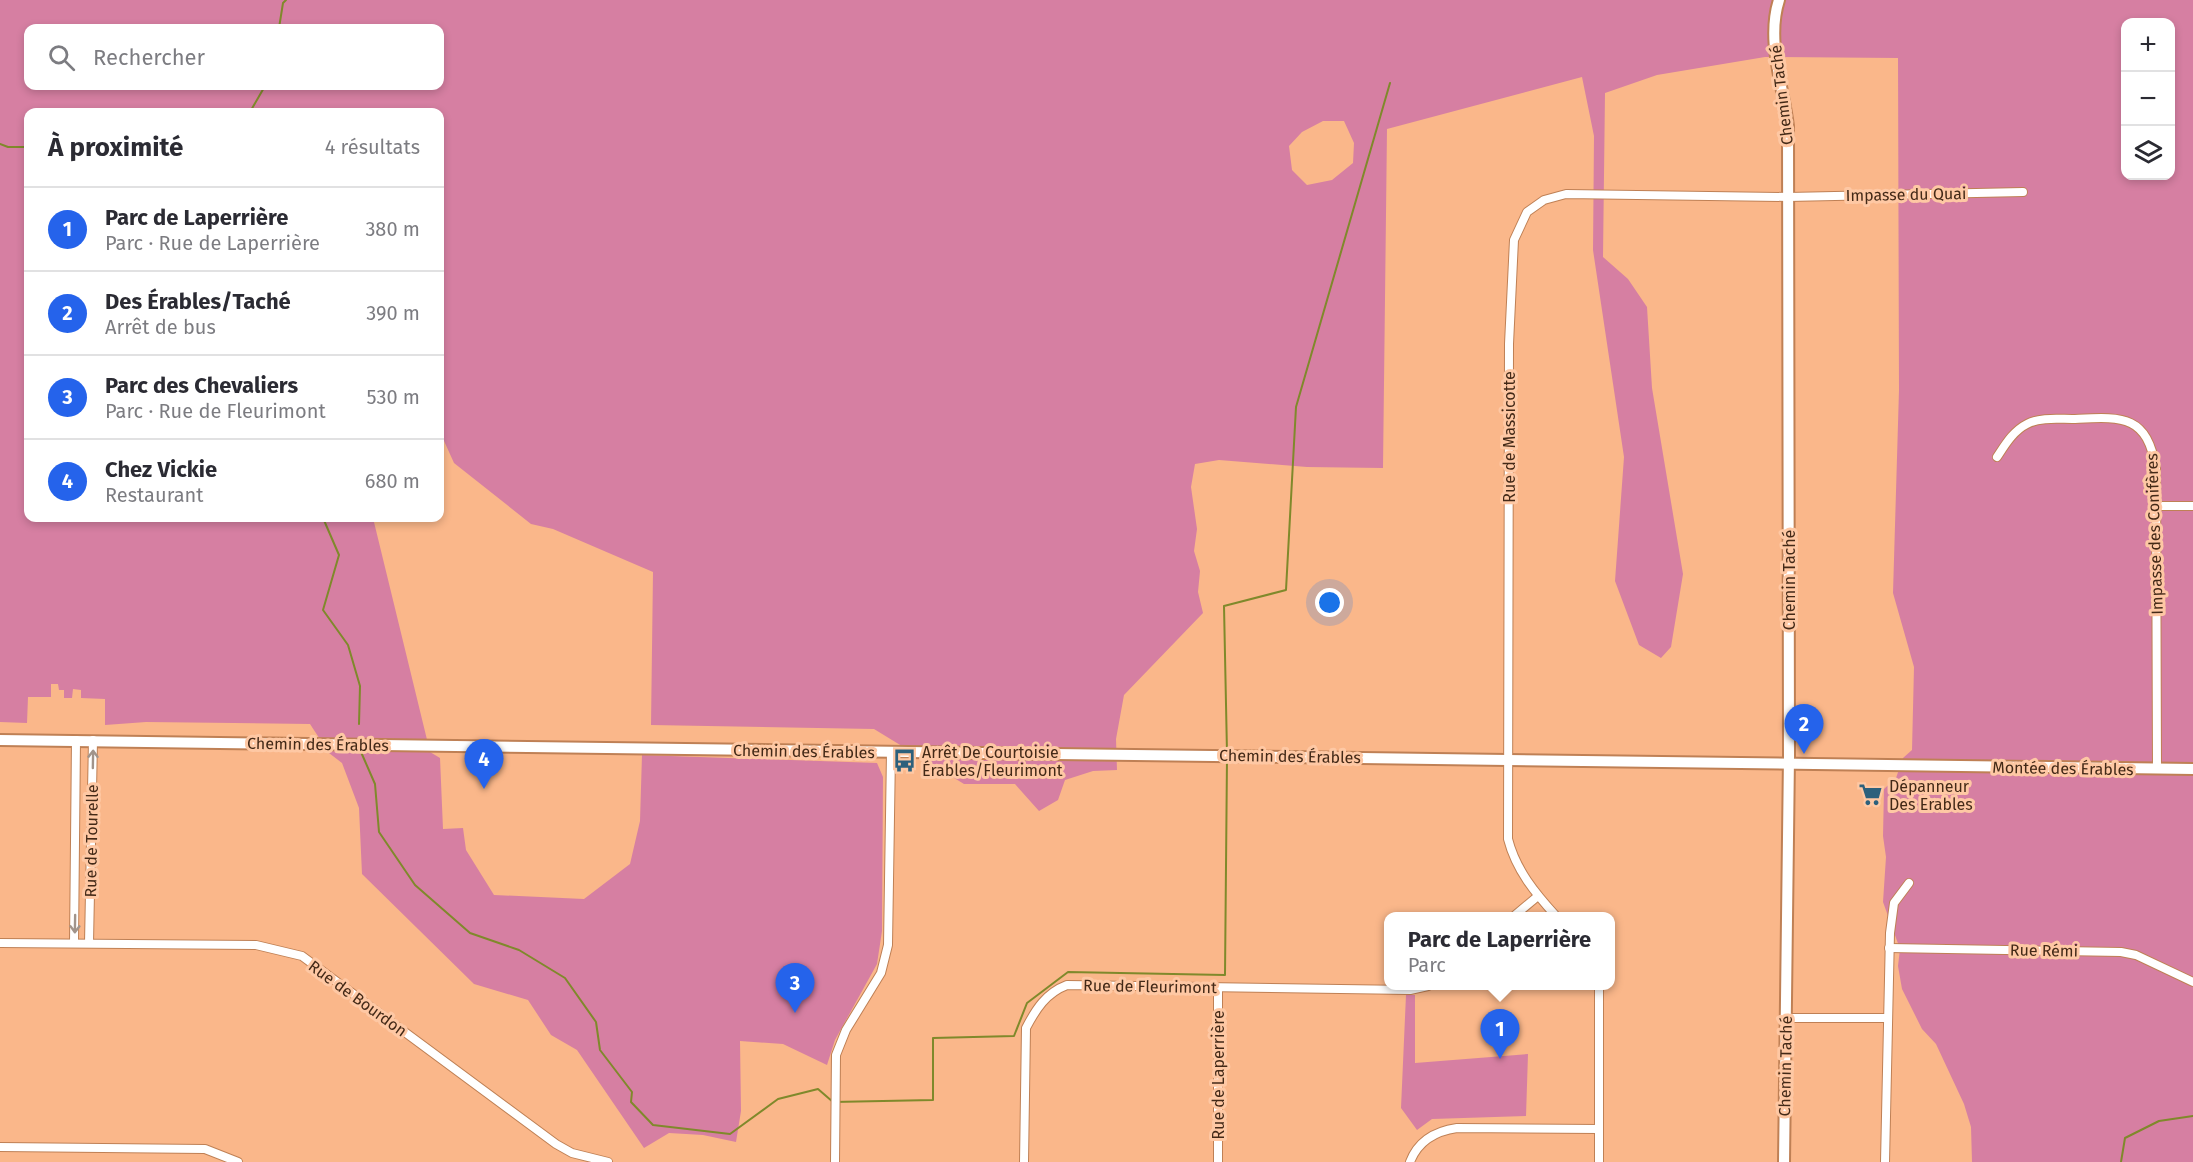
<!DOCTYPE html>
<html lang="fr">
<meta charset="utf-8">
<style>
body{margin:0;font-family:"Fira Sans",sans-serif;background:#f2f2f3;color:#2b2b33}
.controls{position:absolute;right:18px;top:18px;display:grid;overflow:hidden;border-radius:12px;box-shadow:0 3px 9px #0003}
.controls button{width:54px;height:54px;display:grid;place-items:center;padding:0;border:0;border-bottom:2px solid #e1e1e2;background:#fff;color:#2b2b33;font:30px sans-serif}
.you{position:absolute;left:1330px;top:603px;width:21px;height:21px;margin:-15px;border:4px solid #fff;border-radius:50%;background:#1a73e8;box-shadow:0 0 0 9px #1a73e833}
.badge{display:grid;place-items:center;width:39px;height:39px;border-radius:50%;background:#2563eb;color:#fff;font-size:20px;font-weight:700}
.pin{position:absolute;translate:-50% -50px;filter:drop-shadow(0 2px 3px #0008)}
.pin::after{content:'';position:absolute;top:32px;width:21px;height:18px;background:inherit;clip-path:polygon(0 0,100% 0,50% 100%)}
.popup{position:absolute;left:1384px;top:912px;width:231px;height:78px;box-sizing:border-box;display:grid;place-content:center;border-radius:12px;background:#fff;filter:drop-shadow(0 2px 4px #0005);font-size:20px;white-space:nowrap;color:#7c7c81}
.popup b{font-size:22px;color:#2b2b33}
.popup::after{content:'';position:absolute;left:50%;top:100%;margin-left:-12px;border:12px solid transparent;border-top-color:#fff}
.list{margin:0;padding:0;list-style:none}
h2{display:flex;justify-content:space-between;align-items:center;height:78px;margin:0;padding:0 24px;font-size:26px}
h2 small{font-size:20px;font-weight:400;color:#7c7c81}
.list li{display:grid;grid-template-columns:39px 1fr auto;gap:18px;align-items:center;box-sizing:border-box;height:84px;padding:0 24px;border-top:2px solid #e1e1e2}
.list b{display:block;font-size:22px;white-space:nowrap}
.list p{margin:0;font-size:20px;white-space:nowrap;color:#7c7c81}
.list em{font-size:20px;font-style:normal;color:#7c7c81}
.icon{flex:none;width:33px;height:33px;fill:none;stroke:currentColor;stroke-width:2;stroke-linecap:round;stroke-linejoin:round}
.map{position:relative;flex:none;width:2193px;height:1162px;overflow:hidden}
.search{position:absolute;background:#fff;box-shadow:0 3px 9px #0003;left:24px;top:24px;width:420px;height:66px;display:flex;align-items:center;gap:15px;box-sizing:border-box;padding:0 21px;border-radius:12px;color:#7c7c81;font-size:22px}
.panel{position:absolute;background:#fff;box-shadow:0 3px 9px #0003;left:24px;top:108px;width:420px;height:414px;border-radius:12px}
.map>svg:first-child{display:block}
.green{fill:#d67fa2;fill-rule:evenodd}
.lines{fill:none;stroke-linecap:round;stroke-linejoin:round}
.stream{stroke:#7f892b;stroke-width:2}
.street-casing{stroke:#bf8055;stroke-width:10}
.secondary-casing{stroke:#bf8055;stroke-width:14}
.street{stroke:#fff;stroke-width:8}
.secondary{stroke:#fff;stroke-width:10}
.oneway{stroke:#a1948b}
.labels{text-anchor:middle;stroke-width:6;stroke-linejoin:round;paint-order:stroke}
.street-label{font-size:16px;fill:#432917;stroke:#fec8a4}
.poi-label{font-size:16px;fill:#432917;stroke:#fec8a4;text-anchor:start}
</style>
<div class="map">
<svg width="2193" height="1162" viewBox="0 0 2193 1162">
<rect width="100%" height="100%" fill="#fab78a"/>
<g class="green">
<path d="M0,0H2193V1162H1972L1971,1127L1964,1104L1936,1044L1922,1029L1902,989L1898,966L1900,949L1883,902L1886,857L1883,836L1884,789L1896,778L1903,758L1912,750L1914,667L1893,593L1899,390L1898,58L1765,57L1657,75L1605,93L1603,257L1628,279L1647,307L1652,388L1683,574L1671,647L1661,658L1639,645L1615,581L1624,457L1593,250L1594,136L1582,77L1387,129L1383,468L1307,467L1219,460L1195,464L1191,487L1197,529L1194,551L1200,571L1198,592L1203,613L1124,695L1116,739L1117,770L1093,771L1065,780L1058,800L1039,811L1015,784H964L874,729L651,725L653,572L553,529L531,524L454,463L440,432V112H28V518H373L430,752L440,758L443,829L463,828L466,850L494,895L584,899L630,864L640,821L642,755L877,763L883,777L882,931L877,964L835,1040L827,1065L783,1044L740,1041L741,1111L736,1142L703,1135L669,1133L644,1148L577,1050L551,1035L528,1000L474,984L362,874L359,808L342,763L329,753L310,724L146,722L105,725V699L81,698V690L73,689L72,698H64V690H59L58,684H51V697H28L27,723L0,722ZM2126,22H2170V176H2126ZM28,28H440V86H28ZM1323,121H1344L1354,143L1353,163L1332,180L1307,185L1292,170L1289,146L1302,132Z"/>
<path d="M1406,995H1415V1063L1528,1054L1526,1116L1432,1119L1417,1130L1401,1108Z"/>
</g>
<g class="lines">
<g class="stream">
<path d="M279,28L283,3L286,0"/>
<path d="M250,112L265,86"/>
<path d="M0,144L8,147H28"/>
<path d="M323,518L339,555L323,610L348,645L360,686L359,724"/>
<path d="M361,752L375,784L379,832L415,885L470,933L519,950L565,978L596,1022L600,1050L632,1092L631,1102L653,1125L730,1134L778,1099L818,1089L833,1102L933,1100V1038L1014,1036L1027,1003L1068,972L1225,975L1227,758"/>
<path d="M1227,753L1224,606L1286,590L1296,407L1390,83"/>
<path d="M2121,1162L2125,1138L2159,1121L2193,1116"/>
</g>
<defs>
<g id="street">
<path d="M1997,457C2005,445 2013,431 2027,424C2040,417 2058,419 2072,419C2121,417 2147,413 2156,469L2157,769"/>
<path d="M2156,506H2193"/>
<path d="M1514,916L1538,896"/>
<path d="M1556,916C1535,893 1516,870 1508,839L1509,344L1514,240L1527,212L1544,200L1566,194L1788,197L2023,192"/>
<path d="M0,943L256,945L302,956L556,1144L572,1153L608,1162"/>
<path d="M74,943L76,740"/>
<path d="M89,943L93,740"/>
<path d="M1889,948L2121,952L2136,955L2193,982"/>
<path d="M1218,988V1162"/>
<path d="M1785,1018H1887"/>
<path d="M0,1147L205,1149L238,1162"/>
<path d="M835,1162L836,1055L846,1030L881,973L888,945L891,752"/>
<path d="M1024,1162L1026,1028C1036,1009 1046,993 1067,985L1410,990L1428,986"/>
<path d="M1410,1162C1418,1141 1436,1131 1457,1128L1599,1129"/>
<path d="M1599,1162V986"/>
<path d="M1885,1162L1890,933L1894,903L1909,883"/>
</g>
<g id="secondary">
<path d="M1779,0C1766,40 1783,85 1788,126L1789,756L1784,1162"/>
<path d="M0,740L2193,769"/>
</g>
</defs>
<use href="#street" class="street-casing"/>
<use href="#secondary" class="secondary-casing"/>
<use href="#street" class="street"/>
<use href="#secondary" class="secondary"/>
</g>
<defs><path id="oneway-shaft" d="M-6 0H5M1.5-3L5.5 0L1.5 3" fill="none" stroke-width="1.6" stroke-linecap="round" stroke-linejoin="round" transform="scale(1.5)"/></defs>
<g class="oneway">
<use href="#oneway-shaft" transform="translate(93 759) rotate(-89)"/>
<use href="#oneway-shaft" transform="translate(75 924) rotate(91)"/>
</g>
<defs>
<symbol id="bus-bare" viewBox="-9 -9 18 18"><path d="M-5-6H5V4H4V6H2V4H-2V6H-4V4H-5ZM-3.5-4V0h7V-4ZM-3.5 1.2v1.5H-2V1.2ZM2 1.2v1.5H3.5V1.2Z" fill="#2c607c" stroke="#fec8a4" stroke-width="2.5" paint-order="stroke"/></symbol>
<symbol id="supermarket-bare" viewBox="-9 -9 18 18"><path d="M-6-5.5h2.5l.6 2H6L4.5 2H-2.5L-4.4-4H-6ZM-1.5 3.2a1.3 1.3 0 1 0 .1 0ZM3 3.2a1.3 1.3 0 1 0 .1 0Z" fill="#2c607c" stroke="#fec8a4" stroke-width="2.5" paint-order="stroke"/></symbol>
</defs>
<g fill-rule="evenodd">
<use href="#bus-bare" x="888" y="744" width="33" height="33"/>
<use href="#supermarket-bare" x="1854" y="778" width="33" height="33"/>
</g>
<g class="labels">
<g class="street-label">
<text transform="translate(1781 95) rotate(-97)" y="6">Chemin Taché</text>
<text transform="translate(1906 194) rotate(-1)" y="6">Impasse du Quai</text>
<text transform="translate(1509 437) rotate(-90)" y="6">Rue de Massicotte</text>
<text transform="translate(2154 534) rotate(-92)" y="6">Impasse des Conifères</text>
<text transform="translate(1789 580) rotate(-90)" y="6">Chemin Taché</text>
<text transform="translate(318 744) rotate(1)" y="6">Chemin des Érables</text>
<text transform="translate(804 751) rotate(1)" y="6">Chemin des Érables</text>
<text transform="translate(1290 756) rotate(1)" y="6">Chemin des Érables</text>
<text transform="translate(2063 768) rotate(1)" y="6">Montée des Érables</text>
<text transform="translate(91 841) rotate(-89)" y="6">Rue de Tourelle</text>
<text transform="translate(2044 950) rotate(1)" y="6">Rue Rémi</text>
<text transform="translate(1150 986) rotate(1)" y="6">Rue de Fleurimont</text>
<text transform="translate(358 998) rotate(36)" y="6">Rue de Bourdon</text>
<text transform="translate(1785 1066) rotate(-89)" y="6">Chemin Taché</text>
<text transform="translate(1218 1075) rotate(-90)" y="6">Rue de Laperrière</text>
</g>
<g class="poi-label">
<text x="922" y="758">Arrêt De Courtoisie<tspan x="922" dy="18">Érables/Fleurimont</tspan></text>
<text x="1889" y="792">Dépanneur<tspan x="1889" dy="18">Des Erables</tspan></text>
</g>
</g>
</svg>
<div class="controls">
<button>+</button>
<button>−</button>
<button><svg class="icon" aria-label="layers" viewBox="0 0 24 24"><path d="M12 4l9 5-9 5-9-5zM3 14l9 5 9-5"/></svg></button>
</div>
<div class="you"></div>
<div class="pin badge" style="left:1500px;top:1059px">1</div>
<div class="popup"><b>Parc de Laperrière</b>Parc</div>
<div class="pin badge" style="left:1804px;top:754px">2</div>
<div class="pin badge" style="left:795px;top:1013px">3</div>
<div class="pin badge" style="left:484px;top:789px">4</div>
<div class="search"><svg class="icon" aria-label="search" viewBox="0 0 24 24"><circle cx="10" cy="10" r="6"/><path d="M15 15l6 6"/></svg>Rechercher</div>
<section class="panel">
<h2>À proximité<small>4 résultats</small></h2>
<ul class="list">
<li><span class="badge">1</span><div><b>Parc de Laperrière</b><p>Parc · Rue de Laperrière</p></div><em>380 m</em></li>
<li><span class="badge">2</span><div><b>Des Érables/Taché</b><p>Arrêt de bus</p></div><em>390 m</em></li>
<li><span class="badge">3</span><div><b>Parc des Chevaliers</b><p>Parc · Rue de Fleurimont</p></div><em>530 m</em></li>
<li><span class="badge">4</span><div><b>Chez Vickie</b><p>Restaurant</p></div><em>680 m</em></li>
</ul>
</section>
</div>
